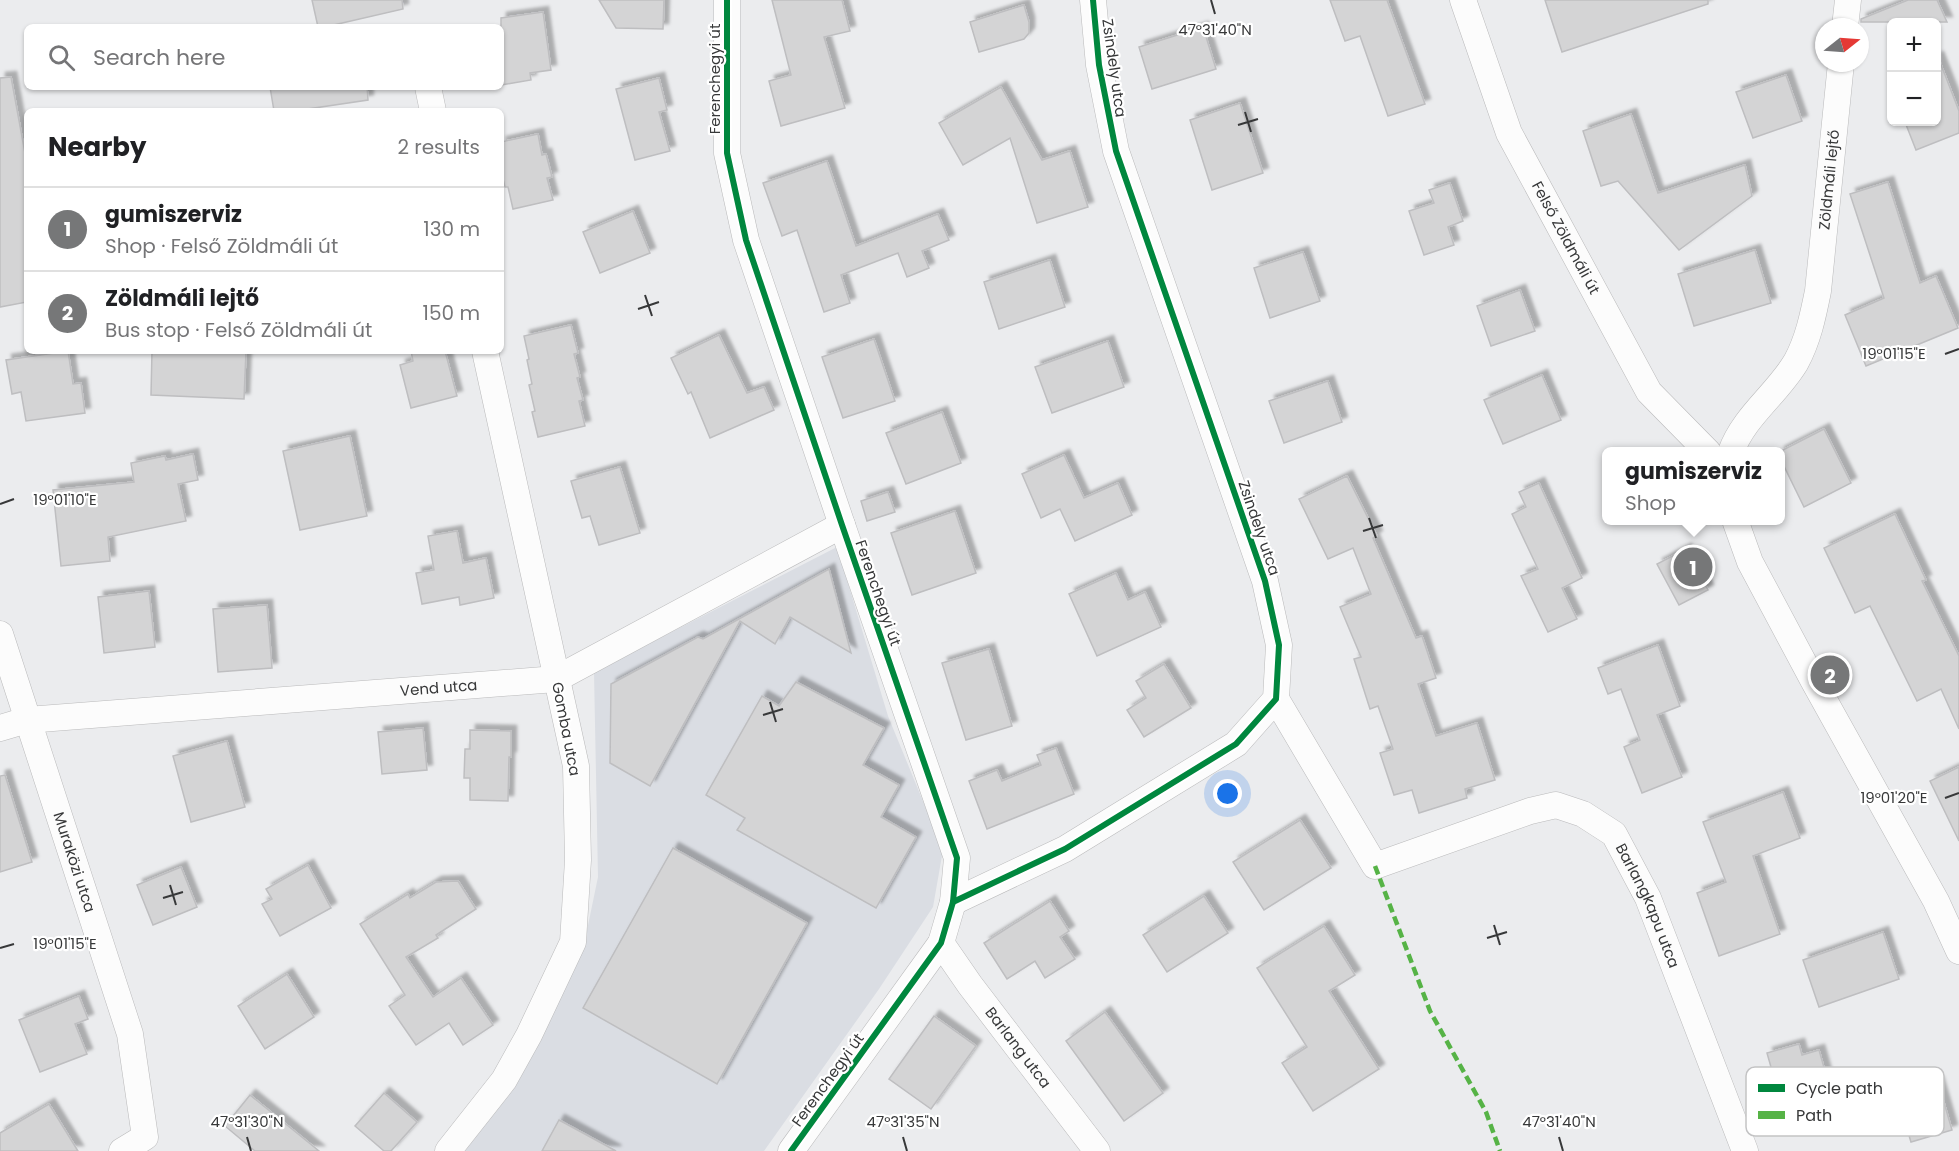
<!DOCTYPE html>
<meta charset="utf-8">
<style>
body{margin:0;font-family:Poppins,sans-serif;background:#f2f2f2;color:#202124}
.controls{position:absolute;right:18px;top:18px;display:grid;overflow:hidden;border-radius:9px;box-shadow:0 2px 4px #0004}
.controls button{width:54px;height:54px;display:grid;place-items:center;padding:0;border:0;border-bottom:2px solid #e0e0e0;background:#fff;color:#202124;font:30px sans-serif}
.compass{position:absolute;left:1815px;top:18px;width:54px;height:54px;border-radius:50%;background:#fff;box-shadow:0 2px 4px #0004;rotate:73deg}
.you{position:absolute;left:1228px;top:794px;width:21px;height:21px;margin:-15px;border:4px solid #fff;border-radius:50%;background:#1a73e8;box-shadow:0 0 0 9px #1a73e833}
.badge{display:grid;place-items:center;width:39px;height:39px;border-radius:50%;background:#767778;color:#fff;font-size:20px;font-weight:700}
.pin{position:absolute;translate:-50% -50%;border:3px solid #fff;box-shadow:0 2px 6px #0006}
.popup{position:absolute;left:1602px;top:447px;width:183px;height:78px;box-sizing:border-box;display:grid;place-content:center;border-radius:9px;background:#fff;filter:drop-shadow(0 2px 4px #0005);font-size:20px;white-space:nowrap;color:#757577}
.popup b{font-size:22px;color:#202124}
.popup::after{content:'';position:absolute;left:50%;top:100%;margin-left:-12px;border:12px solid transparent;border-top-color:#fff}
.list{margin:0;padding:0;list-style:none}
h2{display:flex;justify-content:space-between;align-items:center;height:78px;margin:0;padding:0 24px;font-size:26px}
h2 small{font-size:20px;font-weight:400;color:#757577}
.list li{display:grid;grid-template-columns:39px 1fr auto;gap:18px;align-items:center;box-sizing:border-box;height:84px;padding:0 24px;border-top:2px solid #e0e0e0}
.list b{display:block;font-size:22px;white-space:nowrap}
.list p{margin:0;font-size:20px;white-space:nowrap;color:#757577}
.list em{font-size:20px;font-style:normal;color:#757577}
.icon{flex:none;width:33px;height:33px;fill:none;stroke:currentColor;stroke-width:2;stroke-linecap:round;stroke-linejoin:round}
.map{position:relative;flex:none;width:1959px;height:1151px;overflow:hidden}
.search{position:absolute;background:#fff;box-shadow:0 2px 4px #0004;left:24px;top:24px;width:480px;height:66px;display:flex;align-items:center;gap:15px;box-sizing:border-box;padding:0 21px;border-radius:9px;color:#757577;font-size:22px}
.panel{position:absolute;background:#fff;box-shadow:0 2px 4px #0004;left:24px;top:108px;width:480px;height:246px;border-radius:9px}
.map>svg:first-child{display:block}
.built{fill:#dadde3}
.building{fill:#d4d4d5;stroke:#bebec0;stroke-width:1.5;filter:url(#shadow)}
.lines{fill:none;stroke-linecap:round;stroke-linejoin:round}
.minor-casing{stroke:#bababb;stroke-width:27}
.minor{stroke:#fcfcfc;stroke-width:26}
.quiet{stroke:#56b346;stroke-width:4.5;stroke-dasharray:9 4.5;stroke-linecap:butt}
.cycleway-casing{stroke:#fff;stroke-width:10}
.cycleway{stroke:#00873e;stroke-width:6}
.ticks{fill:none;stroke:#373839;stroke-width:2}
.labels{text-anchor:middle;stroke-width:4.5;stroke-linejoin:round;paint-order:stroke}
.street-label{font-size:15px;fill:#373839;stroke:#fff}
.key{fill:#fff;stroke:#c3c3c4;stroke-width:1.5}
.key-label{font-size:16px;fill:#373839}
.ticks-label{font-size:15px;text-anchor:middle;fill:#373839;stroke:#fff;stroke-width:4.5;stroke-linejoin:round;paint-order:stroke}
</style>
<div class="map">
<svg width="1959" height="1151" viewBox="0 0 1959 1151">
<defs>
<filter id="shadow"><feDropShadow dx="5.5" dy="-5.5" stdDeviation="1.5" flood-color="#0004"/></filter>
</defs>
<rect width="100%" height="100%" fill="#ebecee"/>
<path class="built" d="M837,547L888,716L943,850L933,907L879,989L764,1151H465L511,1091L548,1024L586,935L598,877L594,672Z"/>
<g class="building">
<path d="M312,0H402L403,9L325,27H318Z"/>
<path d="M599,0H664L663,29L616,28Z"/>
<path d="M772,0H842L850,31L824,37L845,108L781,126L769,81L791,75Z"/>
<path d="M1330,0H1387L1425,104L1388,116L1360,36L1345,41Z"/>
<path d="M1545,0H1708V4L1562,52Z"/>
<path d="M1908,0H1937L1947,22H1861V19Z"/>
<path d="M1024,5L1029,22V33L1024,39L979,52L970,22Z"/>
<path d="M543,12L551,70L530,73L531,80L501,85V18Z"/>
<path d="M1203,27L1216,69L1152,89L1139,47Z"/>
<path d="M1938,57L1959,111V133L1916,150L1905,122H1936V58Z"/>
<path d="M1786,75L1802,121L1753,138L1736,92Z"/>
<path d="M11,77L27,164V302L0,307V78Z"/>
<path d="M659,78L667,110L659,112L670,151L635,160L616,89Z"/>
<path d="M270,87H367L368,100L294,111H274Z"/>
<path d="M1001,87L1042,160L1070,151L1088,207L1037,223L1010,138L963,165L939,123Z"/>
<path d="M1240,103L1263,173L1212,190L1190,120Z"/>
<path d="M1631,114L1658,193L1745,165L1752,196L1679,250L1618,181L1601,186L1583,131Z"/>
<path d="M538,134L542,155L546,154L552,177L547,178L553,200L513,209L508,187H505L501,171V142Z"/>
<path d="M827,161L856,246L938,214L949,240L922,251L929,268L907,277L898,253L841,275L850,303L824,312L797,230L782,236L763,183Z"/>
<path d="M1888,182L1920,283L1936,276L1958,328L1866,366L1845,315L1884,298L1850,194Z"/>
<path d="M1450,183L1463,221L1448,227L1454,245L1424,255L1409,211L1434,203L1429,190Z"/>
<path d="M633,211L650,253L600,273L583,232Z"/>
<path d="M1755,250L1771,303L1694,326L1678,274Z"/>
<path d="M1303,252L1320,301L1270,318L1254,268Z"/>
<path d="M1050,260L1065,307L999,329L984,282Z"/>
<path d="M1520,290L1535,331L1491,346L1477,306Z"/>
<path d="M571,325L578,353L574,354L580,377L577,378L583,400L579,401L585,426L538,437L532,412L535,411L529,385L532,384L527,360L529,359L524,336Z"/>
<path d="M719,335L747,393L764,387L774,410L710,438L691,392L688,394L671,358Z"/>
<path d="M874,339L895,401L843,418L822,357Z"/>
<path d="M1108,341L1124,387L1052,413L1035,367Z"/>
<path d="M68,351L73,384L81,383L85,413L26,421L21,392L12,394L6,360Z"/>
<path d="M152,351H246L244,399L151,395Z"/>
<path d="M411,351H445L457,396L411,408L400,365L413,361Z"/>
<path d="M1542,375L1561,420L1503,444L1484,400Z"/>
<path d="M1328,381L1342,422L1284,443L1269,401Z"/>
<path d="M942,412L961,463L906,484L886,433Z"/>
<path d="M1824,429L1851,483L1804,507L1780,458L1779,452Z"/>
<path d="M350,436L367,516L300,530L283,451Z"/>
<path d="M193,454L198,480L178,484L186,521L108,537L110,561L61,566L53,490L134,482L131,463L165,456L166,460Z"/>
<path d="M1064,455L1084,498L1118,483L1132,515L1075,541L1060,509L1041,518L1022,474Z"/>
<path d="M620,467L640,533L599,545L590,516L582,518L571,481Z"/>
<path d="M1347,476L1377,536L1373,538L1416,638L1422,636L1436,678L1418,684L1436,736L1477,723L1495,780L1465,789L1467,798L1419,813L1412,790L1394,795L1380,753L1393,749L1378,706L1370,709L1354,659L1361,657L1340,607L1371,594L1353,548L1328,559L1299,499Z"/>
<path d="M1539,483L1582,578L1562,588L1577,619L1548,632L1521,576L1538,569L1512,514L1526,507L1519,492Z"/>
<path d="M888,492L895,512L867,521L861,501Z"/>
<path d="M955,511L976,573L912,595L891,533Z"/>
<path d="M1895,514L1926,580L1922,581L1959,656V729L1941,689L1917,701L1870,606L1855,613L1824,548Z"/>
<path d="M457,531L463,563L486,558L494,598L460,605L459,597L422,604L416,573L434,570L428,536Z"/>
<path d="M1686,549L1708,590L1679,605L1657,564Z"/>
<path d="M829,569L851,653L790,617L775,644L740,621L650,786L610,763L611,684L698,637L703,639Z"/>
<path d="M1116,573L1128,600L1145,592L1161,627L1097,656L1069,594Z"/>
<path d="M149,591L155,647L104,653L98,597Z"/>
<path d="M267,605L272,668L218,672L213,609Z"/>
<path d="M1658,645L1680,706L1657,715L1682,777L1642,793L1624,747L1640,740L1621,689L1608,694L1598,668Z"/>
<path d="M989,649L1012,726L966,740L942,663Z"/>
<path d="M1164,664L1191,708L1144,737L1127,710L1146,698L1136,681Z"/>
<path d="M796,682L884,728L863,765L899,785L881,817L916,837L876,908L737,830L745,818L706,795L762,696L779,706Z"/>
<path d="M423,728L427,770L382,774L378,732Z"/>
<path d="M470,730L511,731V757H509L508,801L470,800V778H464L465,749H470Z"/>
<path d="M227,741L245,807L191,822L173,756Z"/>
<path d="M1056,748L1074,794L987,829L969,781L997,770L1002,781L1041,765L1037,755Z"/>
<path d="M1959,767V841L1930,781Z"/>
<path d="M5,775L32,862L0,872V776Z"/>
<path d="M1783,792L1800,838L1753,856L1780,934L1719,956L1697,893L1726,882L1703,822Z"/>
<path d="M1300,820L1331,868L1264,910L1233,862Z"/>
<path d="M673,848L807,923L717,1084L583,1008Z"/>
<path d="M308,865L331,908L280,936L262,904L272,899L266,889Z"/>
<path d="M181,867L197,907L153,925L137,885Z"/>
<path d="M458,881L476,909L436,935L438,938L406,957L433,997L461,978L493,1025L463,1045L449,1023L416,1045L389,1006L405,995L360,924L408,894L410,898L436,882Z"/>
<path d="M1204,896L1228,933L1167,972L1143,935Z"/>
<path d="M1050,901L1069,931L1060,937L1075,959L1045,978L1035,961L1007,979L984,943Z"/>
<path d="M1324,926L1355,975L1329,991L1379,1069L1313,1111L1282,1063L1307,1047L1257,968Z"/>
<path d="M1883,932L1899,979L1819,1007L1803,960Z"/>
<path d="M287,974L314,1017L265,1049L238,1006Z"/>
<path d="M79,996L88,1019L75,1024L87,1054L40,1072L19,1020Z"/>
<path d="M1105,1012L1163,1093L1124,1121L1066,1041Z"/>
<path d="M934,1016L976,1046L931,1109L889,1079Z"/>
<path d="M1799,1044L1802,1055L1819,1050L1829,1085L1780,1099L1767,1053Z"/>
<path d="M1938,1082L1952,1130L1911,1142L1896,1093Z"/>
<path d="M384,1093L417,1122L391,1151H384L355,1126Z"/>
<path d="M250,1095L319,1151H255L225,1126Z"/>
<path d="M49,1104L78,1151H0V1133Z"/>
<path d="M559,1120L616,1151H542Z"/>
</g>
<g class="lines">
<defs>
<g id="minor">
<path d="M727,0V153L746,240L842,525L957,858L953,902L941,943L791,1151"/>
<path id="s1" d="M1463,0L1509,133L1649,392L1708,452"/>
<path d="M1845,27L1848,0"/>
<path d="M428,87L433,111"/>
<path id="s2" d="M1731,452C1744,416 1777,394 1796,362C1808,340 1813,316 1818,291L1841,63"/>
<path d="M1735,520L1750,562L1813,680L1936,901L1959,951"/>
<path id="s3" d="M0,634L130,1034L145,1137L122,1151"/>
<path id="s4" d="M1276,699L1375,866L1530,811L1556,805L1583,814L1614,834L1648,898L1745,1151"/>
<path id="s5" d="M0,728L27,720L556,679L842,525"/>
<path d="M953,902L1065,849L1236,744L1276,699L1279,645L1265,581L1116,151L1099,65L1093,0"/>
<path id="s6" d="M941,943L970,985L1097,1151"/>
<path d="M448,1151L504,1080L529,1035L573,942L578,860L576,766L485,351"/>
</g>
</defs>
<use href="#minor" class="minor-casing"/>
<use href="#minor" class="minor"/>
<path class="quiet" d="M1375,866L1430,1011L1486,1112L1500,1151"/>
<defs>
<g id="cycleway">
<path d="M727,0V153L746,240L842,525L957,858L953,902L941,943L791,1151"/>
<path d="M953,902L1065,849L1236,744L1276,699L1279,645L1265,581L1116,151L1099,65L1093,0"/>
</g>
</defs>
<use href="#cycleway" class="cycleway-casing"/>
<use href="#cycleway" class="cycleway"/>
</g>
<path class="ticks" d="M1211,0L1215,14M1245,112L1251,132M1238,125L1258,119M645,295L652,316M638,309L659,302M1945,354L1959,349M0,504L14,499M1369,518L1376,538M1363,531L1383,525M770,702L776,722M763,715L783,709M1945,798L1959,793M170,885L176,905M163,898L183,892M1494,925L1500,945M1487,938L1507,932M0,948L14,944M247,1137L251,1151M903,1137L907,1151M1559,1137L1563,1151"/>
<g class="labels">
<g class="street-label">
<text transform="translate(1114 68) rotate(82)" y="5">Zsindely utca</text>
<text transform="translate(715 79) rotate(-90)" y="5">Ferenchegyi út</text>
<text dy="5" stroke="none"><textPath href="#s2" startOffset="298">Zöldmáli lejtő</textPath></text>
<text dy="5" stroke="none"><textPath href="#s1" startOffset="260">Felső Zöldmáli út</textPath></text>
<text transform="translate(1259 528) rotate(71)" y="5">Zsindely utca</text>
<text transform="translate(878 593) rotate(71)" y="5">Ferenchegyi út</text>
<text dy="5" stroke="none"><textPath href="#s5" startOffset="441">Vend utca</textPath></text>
<text transform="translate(566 729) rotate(79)" y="5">Gomba utca</text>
<text dy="5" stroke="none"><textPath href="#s3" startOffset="240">Muraközi utca</textPath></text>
<text dy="5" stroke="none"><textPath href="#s4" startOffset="530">Barlangkapu utca</textPath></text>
<text dy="5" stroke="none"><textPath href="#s6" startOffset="130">Barlang utca</textPath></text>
<text transform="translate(828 1080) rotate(-54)" y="5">Ferenchegyi út</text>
</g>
</g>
<rect x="1746" y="1067" width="198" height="69" rx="9" class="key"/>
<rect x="1758" y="1084" width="27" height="8" fill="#00873e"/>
<rect x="1758" y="1111" width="27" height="8" fill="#56b346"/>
<g class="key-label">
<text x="1796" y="1094">Cycle path</text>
<text x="1796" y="1121">Path</text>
</g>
<g class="ticks-label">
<text x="1215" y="35">47°31'40"N</text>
<text x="1894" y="359">19°01'15"E</text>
<text x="65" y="505">19°01'10"E</text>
<text x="1894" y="803">19°01'20"E</text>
<text x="65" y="949">19°01'15"E</text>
<text x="247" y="1127">47°31'30"N</text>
<text x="903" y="1127">47°31'35"N</text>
<text x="1559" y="1127">47°31'40"N</text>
</g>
</svg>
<div class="controls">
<button>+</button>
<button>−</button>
</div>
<svg class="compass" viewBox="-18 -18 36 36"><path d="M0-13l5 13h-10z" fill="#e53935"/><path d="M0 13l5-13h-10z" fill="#757577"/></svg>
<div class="you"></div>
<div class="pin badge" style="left:1693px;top:567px">1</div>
<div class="popup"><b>gumiszerviz</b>Shop</div>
<div class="pin badge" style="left:1830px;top:675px">2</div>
<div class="search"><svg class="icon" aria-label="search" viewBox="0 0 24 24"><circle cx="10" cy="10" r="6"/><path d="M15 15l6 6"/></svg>Search here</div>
<section class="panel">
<h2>Nearby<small>2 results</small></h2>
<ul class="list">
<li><span class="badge">1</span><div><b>gumiszerviz</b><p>Shop · Felső Zöldmáli út</p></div><em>130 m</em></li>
<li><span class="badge">2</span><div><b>Zöldmáli lejtő</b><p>Bus stop · Felső Zöldmáli út</p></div><em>150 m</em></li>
</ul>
</section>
</div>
